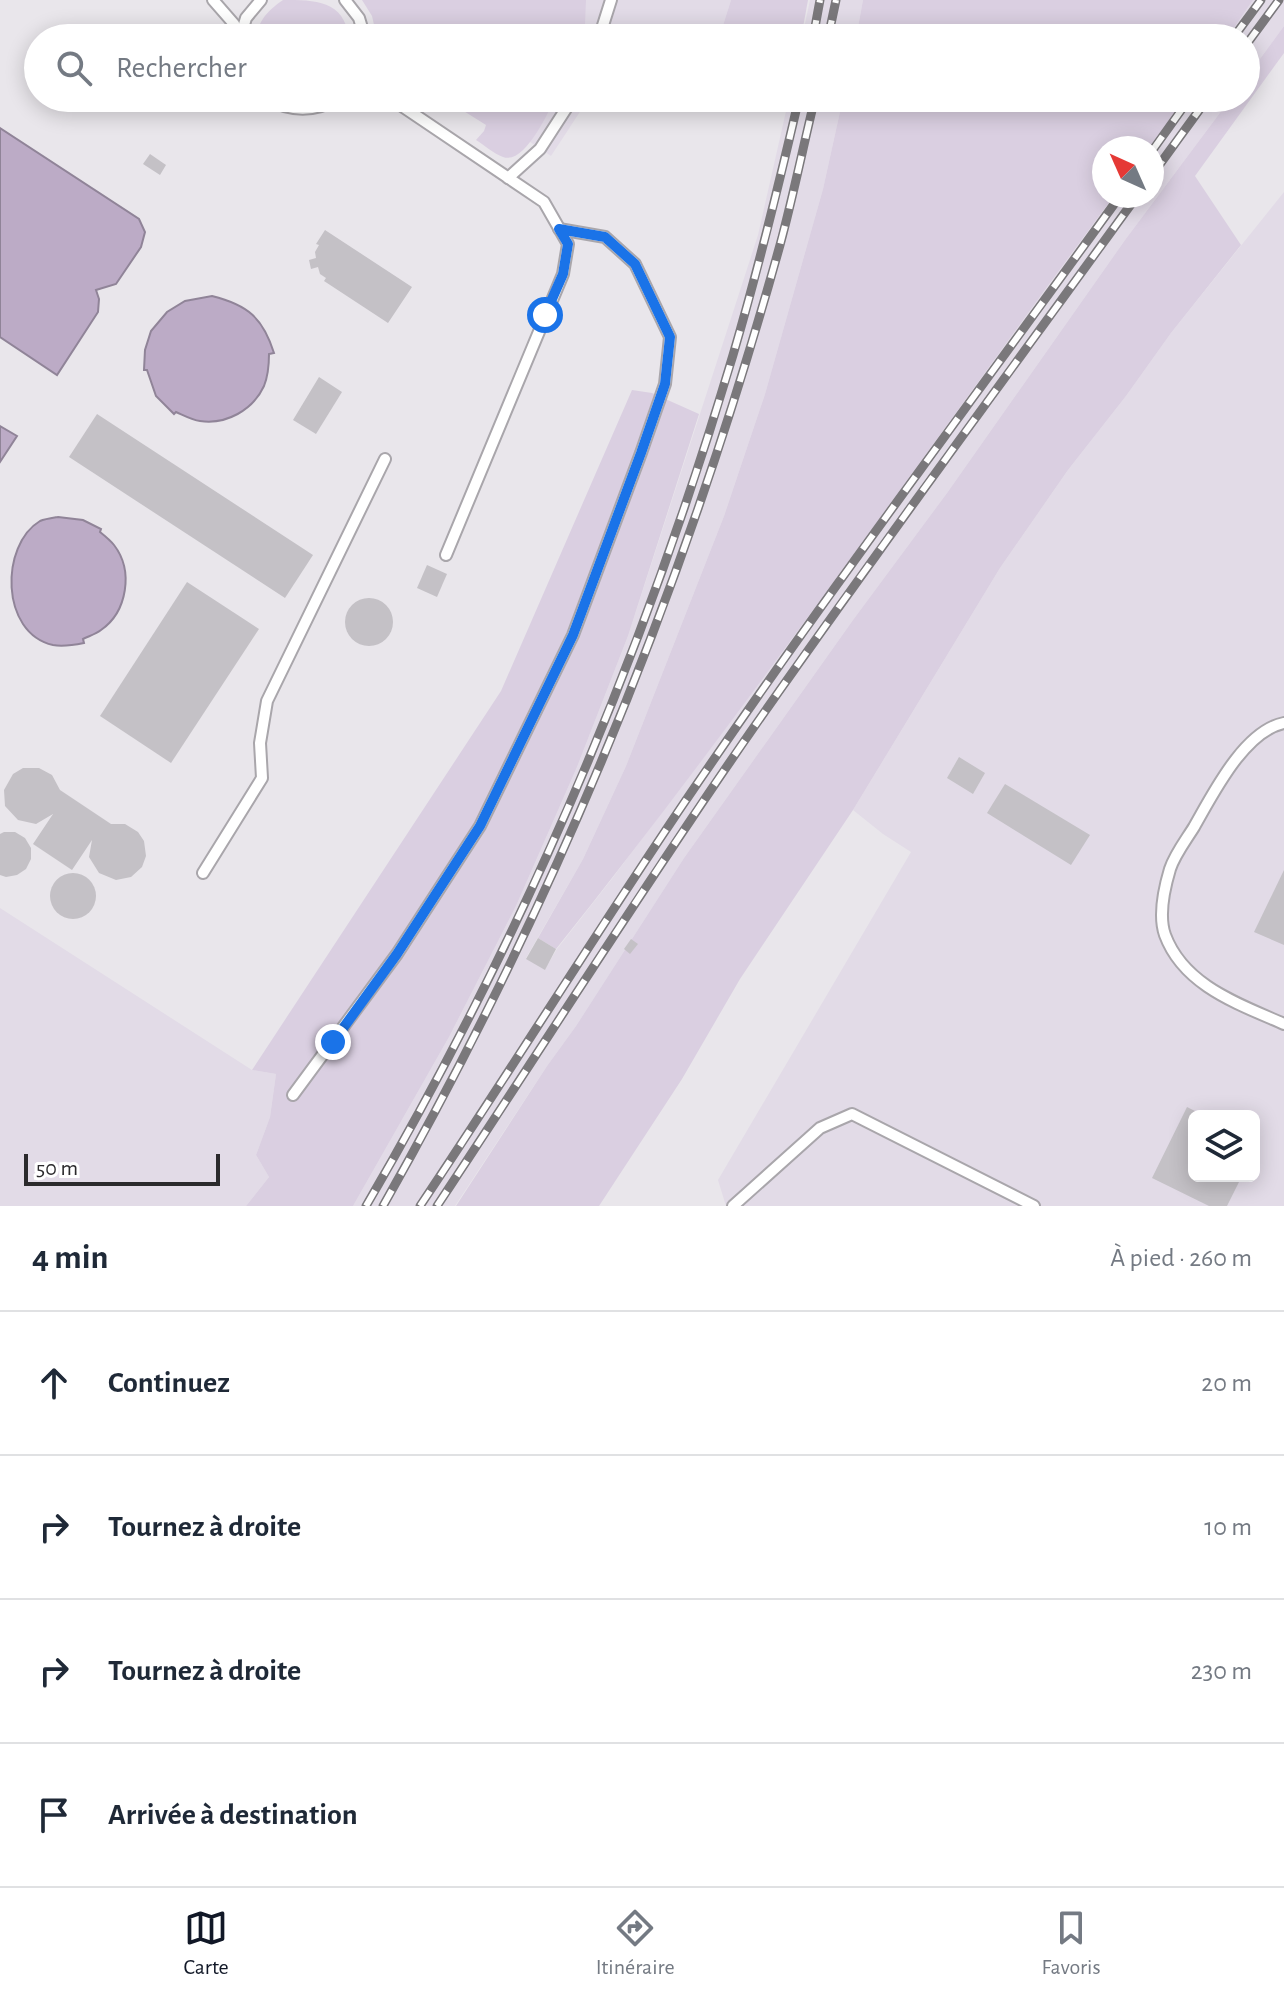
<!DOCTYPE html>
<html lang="fr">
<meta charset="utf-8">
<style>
body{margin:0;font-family:"Alegreya Sans",sans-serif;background:#f2f2f3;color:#1f2937}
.controls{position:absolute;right:24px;bottom:24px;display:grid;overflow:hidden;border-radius:12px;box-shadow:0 4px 20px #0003}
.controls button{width:72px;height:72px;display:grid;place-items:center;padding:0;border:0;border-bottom:2px solid #e0e1e3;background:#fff;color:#1f2937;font:40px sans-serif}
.compass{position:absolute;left:1092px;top:136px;width:72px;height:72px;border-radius:50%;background:#fff;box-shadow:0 4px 20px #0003;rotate:315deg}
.scale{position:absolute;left:24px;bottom:20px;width:196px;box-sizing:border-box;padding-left:8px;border:4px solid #2b2a2c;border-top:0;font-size:22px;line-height:28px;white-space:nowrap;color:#2b2a2c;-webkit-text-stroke:6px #fff;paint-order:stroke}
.stop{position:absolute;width:24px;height:24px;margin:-18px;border:6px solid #1a73e8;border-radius:50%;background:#fff}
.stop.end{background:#1a73e8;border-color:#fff;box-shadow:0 2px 8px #0008}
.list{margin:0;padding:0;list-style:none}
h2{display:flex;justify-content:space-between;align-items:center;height:104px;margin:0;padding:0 32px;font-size:34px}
h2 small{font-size:26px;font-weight:400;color:#747a83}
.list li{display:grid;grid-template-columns:52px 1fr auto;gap:24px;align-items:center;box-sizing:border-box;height:144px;padding:0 32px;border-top:2px solid #e0e1e3}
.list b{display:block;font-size:30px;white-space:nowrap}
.list em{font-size:26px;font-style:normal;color:#747a83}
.icon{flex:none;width:44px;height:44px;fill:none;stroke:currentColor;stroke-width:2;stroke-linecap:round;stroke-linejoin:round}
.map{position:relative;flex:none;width:1284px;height:1206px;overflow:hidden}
.search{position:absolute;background:#fff;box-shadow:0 4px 20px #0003;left:24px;right:24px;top:24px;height:88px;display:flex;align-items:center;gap:20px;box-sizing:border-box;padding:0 28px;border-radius:44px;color:#747a83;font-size:30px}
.sheet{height:680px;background:#fff}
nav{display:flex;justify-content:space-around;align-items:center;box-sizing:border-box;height:112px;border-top:2px solid #e0e1e3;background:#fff;font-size:22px;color:#747a83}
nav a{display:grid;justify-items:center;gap:4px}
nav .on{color:#111827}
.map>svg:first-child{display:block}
.built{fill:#e2dbe7;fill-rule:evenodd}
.green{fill:#dacfe1}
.water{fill:#bcabc6;stroke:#908498;stroke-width:2}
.building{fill:#c4c1c6}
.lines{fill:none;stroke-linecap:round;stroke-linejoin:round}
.lane-casing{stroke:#a9a6ab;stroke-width:14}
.lane{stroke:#fff;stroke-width:10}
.rail-casing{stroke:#7a787b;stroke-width:9}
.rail{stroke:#fff;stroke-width:6;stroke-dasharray:18;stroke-linecap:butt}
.route{stroke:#1a73e8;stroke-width:10}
</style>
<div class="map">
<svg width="1284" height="1206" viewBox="0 0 1284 1206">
<rect width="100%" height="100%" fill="#e9e6eb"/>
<g class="built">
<path d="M395,0H731L719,38H406Z"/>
<path d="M810,0H863L856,38H802Z"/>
<path d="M1253,0H1284V26L1246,78V38H1227Z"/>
<path d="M464,98H589L551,156Z"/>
<path d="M789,98H843L823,189L765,394L724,516L626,766L583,859L526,958L545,969L557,949L611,880L693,771L1114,196H1152V148H1149L1185,98H1231L1125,240L947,493L853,620L684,858L576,1026L547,1066L455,1206H353L449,1037L516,906L577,767L628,636L758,235Z"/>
<path d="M1284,192V1206H726L718,1180L911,852L883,834L853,810L1000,568L1068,470L1126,396L1171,333ZM1194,1116H1254V1176H1194Z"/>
<path d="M0,908L252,1070L276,1074L270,1117L256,1155L269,1177L246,1206H0Z"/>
</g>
<g class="green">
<path d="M283,0C315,0 344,0 349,38H255C259,20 268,10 283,0Z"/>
<path d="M362,0H586L585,24L581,38H377L372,16Z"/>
<path d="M731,0H808L801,38H719Z"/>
<path d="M863,0H1253L1227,38H856Z"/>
<path d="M1284,26V53L1195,176L1241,245L1171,333L1126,396L1068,470L1000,568L853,810L740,979L682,1079L599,1206H456L547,1066L576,1026L684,858L853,620L947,493L1125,240L1231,98H1246V78Z"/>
<path d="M443,98H556C547,113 525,165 503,157C494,154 484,145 476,140L484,131L486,125Z"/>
<path d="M843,98H1185L1149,148H1104V196H1114C928,447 751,705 556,949L538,938L583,859L626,766L724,516L765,394L823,189Z"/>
<path d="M632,390L652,393L699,414L628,636L577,767L516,906L449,1037L353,1206H246L269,1177L256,1155L270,1117L276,1074L252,1070L501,691Z"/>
</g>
<g class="water">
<path d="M0,128L139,219L145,232L141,247L116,284L96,290L99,299L98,312L57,375L0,337Z"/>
<path d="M212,296C248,305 263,318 274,353L269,354C269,365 268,376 264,386C253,410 226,425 200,421C192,420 183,415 176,412L174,414L156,396L147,370H144L145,350L151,331L167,312L185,301Z"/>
<path d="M0,426L17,436L0,462Z"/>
<path d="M58,517L83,520L101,529L100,532C105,536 110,540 114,545C134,571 127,612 101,630C96,634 89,636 83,639L84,643C74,645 64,647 53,645C0,633 0,545 40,521C45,519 52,518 58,517Z"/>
</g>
<g class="building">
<path d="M150,154L166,165L160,175L143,164Z"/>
<path d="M325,230L412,287L388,323L324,281L326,278L320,274L318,267L311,269L309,260L316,258L315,252L319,245L316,244Z"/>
<path d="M319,377L342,392L316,434L293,420Z"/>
<path d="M97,414L313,555L285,598L69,457Z"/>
<path d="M427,565L447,574L437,597L417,588Z"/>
<path d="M187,582L259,629L171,763L100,716Z"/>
<circle cx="369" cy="622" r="24"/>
<path d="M959,757L985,773L973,794L947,778Z"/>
<path d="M23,768H39L52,775L60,790L111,824H125L138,832L144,841L146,856L142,867L131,877L116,880L99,873L89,857L92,840L72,870L33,844L53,814L36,824L18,820L5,806L4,790L13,774Z"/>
<path d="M1005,784L1090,835L1071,865L987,813Z"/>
<path d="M4,832H15L25,838L31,848V859L26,869L17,875L6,877L0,875V834Z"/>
<path d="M1284,870V945L1254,932Z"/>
<circle cx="73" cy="896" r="23"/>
<path d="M538,938L556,949L545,970L526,959Z"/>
<path d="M631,939L638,944L630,954L624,949Z"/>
<path d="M1187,1107L1205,1116H1194V1176H1242L1227,1206H1209L1152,1178Z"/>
</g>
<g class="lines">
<defs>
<g id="lane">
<path d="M213,0L234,24L240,36"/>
<path d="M345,0L359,18L365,38"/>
<path d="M240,38L246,18L261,0"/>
<path d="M599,38L611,0"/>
<path d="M265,98C290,112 314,113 339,98"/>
<path d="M390,98L544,202L568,244L563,274L446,555"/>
<path d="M508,178L540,149L573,98"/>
<path d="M1284,723C1244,731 1213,794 1194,827C1186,840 1175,854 1170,869C1164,889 1158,915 1165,935C1184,986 1239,1004 1284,1024"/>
<path d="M203,873L262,778L260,743L267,701L385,459"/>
<path d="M293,1095L397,954L480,826L573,635L641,453L665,384L670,337L635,264L605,237L559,229"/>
<path d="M733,1206L820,1128L852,1114L1034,1206"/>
</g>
</defs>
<use href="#lane" class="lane-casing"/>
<use href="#lane" class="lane"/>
<defs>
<g id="rail">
<path d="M813,38L820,0"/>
<path d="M828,38L836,0"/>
<path d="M1233,38L1261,0"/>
<path d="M1246,45L1279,0"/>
<path d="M1152,151L1190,98"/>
<path d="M1152,175L1208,98"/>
<path d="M366,1206C522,939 645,651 733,355C758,270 779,184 799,98"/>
<path d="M383,1206C555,903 687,581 780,245C793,197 803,147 815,98"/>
<path d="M420,1206C509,1073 594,936 684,803C824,597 974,398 1120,196"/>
<path d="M437,1206C543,1046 645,884 754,727C879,548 1009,373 1137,196"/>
</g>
</defs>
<use href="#rail" class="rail-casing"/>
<use href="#rail" class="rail"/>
</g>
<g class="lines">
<path class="route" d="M333,1042L397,954L480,826L573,635L641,453L665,384L670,337L635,264L605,237L559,229L568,244L563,274L545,315"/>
</g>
</svg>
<div class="controls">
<button><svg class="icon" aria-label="layers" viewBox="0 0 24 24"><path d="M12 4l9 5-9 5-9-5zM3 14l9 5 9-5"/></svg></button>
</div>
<svg class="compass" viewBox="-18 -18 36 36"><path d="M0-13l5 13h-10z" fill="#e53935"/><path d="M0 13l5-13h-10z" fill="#747a83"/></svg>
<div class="scale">50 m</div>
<div class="stop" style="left:545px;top:315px"></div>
<div class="stop end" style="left:333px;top:1042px"></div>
<div class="search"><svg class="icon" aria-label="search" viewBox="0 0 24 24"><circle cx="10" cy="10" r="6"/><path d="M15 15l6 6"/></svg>Rechercher</div>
</div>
<section class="sheet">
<h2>4 min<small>À pied · 260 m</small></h2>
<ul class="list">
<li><svg class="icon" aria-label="ahead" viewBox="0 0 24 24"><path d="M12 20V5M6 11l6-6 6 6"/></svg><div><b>Continuez</b></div><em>20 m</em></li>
<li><svg class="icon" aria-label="right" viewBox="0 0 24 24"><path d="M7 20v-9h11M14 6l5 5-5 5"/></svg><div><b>Tournez à droite</b></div><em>10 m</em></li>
<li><svg class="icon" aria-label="right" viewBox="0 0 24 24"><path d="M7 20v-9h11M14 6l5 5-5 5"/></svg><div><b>Tournez à droite</b></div><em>230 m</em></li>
<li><svg class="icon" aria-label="arrive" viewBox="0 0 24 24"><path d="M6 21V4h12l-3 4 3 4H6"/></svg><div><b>Arrivée à destination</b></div></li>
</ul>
</section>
<nav>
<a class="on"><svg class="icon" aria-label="map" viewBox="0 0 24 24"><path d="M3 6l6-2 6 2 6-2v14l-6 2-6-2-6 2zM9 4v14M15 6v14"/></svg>Carte</a>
<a><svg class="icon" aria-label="directions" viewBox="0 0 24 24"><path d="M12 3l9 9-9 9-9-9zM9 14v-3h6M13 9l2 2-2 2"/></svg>Itinéraire</a>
<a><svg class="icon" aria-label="saved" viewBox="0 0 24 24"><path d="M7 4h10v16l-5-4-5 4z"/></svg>Favoris</a>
</nav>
